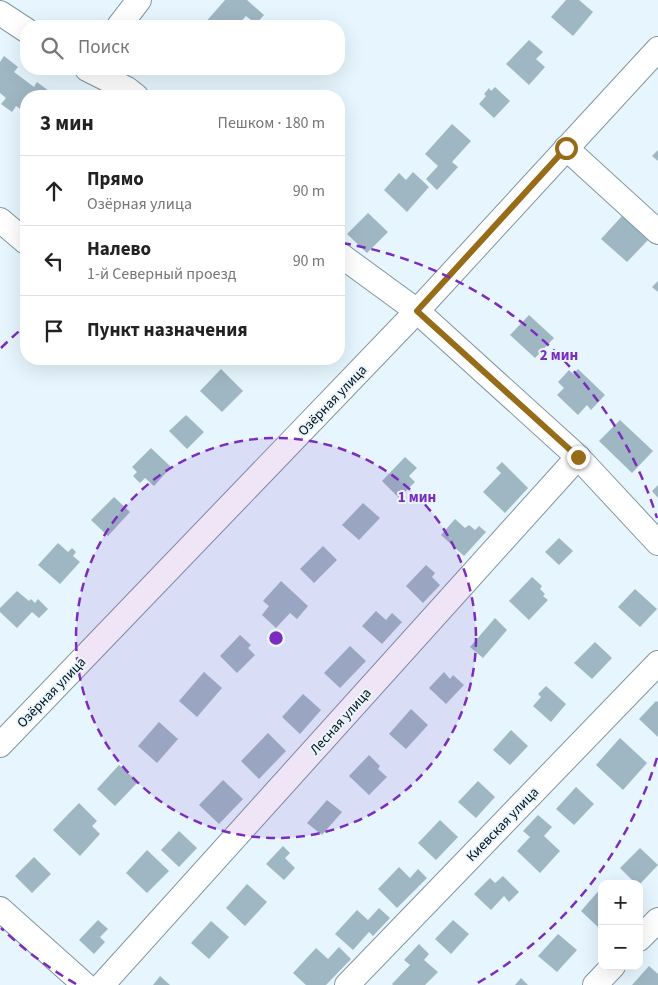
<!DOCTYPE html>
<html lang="ru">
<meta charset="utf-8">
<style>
body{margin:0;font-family:"Source Sans 3",sans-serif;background:#f6f6f6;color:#222}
.controls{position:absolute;right:15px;bottom:15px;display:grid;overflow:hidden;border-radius:10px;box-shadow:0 5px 20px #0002}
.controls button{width:45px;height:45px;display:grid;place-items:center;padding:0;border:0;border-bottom:1px solid #e0e0e0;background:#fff;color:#222;font:25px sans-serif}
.stop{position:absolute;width:15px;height:15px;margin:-11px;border:4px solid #966c18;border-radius:50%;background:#fff}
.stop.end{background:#966c18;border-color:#fff;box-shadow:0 1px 5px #0008}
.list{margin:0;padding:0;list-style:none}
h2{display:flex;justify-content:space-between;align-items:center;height:65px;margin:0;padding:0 20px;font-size:21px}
h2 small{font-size:16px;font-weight:400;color:#767676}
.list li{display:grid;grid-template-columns:32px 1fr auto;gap:15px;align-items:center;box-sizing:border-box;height:70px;padding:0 20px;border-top:1px solid #e0e0e0}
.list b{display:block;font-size:19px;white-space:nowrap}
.list p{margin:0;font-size:16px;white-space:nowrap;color:#767676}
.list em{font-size:16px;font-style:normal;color:#767676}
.icon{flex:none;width:28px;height:28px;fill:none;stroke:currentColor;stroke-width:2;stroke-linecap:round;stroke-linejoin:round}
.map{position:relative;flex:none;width:658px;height:985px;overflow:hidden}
.search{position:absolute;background:#fff;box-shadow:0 5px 20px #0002;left:20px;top:20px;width:325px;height:55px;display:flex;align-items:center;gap:12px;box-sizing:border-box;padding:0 18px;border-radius:20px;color:#767676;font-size:19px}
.panel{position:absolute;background:#fff;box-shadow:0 5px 20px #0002;left:20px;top:90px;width:325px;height:275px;border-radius:20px}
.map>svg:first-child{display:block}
.building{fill:#9fb7c3}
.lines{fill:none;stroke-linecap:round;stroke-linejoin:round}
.minor-casing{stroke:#7f96a2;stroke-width:26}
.minor{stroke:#fff;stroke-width:24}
.route{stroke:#966c18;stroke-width:6}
.ring{fill:none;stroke:#7b2cbf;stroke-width:2.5;stroke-dasharray:9 6}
.labels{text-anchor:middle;stroke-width:4;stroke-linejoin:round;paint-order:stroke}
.street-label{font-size:14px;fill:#050d11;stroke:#e7f6fe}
.centre{fill:#7b2cbf;stroke:#e7f6fe;stroke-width:2.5}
.ring-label{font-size:15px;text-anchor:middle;font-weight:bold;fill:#7b2cbf;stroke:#e7f6fe;stroke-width:4;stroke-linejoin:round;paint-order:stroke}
</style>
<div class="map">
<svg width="658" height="985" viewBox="0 0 658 985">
<rect width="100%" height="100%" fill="#e7f6fe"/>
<g class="building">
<path d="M225,0H247L264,15L256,24L246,16L237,26H207L204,24Z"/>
<path d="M566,0H579L593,12L573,36L551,17Z"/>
<path d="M529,40L543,52L536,59L545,67L529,85L506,64Z"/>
<path d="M4,56L18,67L14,72L34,87L37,82L49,91L45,96H26V113L16,106L12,112L1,104L6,98L0,93V62Z"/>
<path d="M495,87L510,101L494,118L479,104L486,96L484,94L489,88L491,91Z"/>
<path d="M452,124L471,141L452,162L458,167L437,190L426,179L438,166L425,154Z"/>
<path d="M658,150V161L652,156Z"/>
<path d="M413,172L429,187L407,212L384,190L399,173L406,180Z"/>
<path d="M368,213L388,232L367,253L347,234Z"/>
<path d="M622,216L648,240L627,262L601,239Z"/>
<path d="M658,281V292L652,287Z"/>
<path d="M529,315L554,338L535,358L510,335Z"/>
<path d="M259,359H273L266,365Z"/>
<path d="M221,369L243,391L222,412L200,391Z"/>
<path d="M578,369L605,395L591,410L587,405L578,415L557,395L564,388L558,382L569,370L573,374Z"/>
<path d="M186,415L204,432L187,449L169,431Z"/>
<path d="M620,420L653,451L632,473L599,441Z"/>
<path d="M151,448L171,467L154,486L145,478L140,483L133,476L137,472L132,467Z"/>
<path d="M405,457L417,468L409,476L415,482L399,498L382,481Z"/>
<path d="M502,462L528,488L505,513L483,492L501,473L496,468Z"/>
<path d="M658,485V498L652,491Z"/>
<path d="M114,497L130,512L108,536L91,520Z"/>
<path d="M363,503L380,518L359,540L342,525Z"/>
<path d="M455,519L465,528L469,525L475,530L479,526L486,532L464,556L441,535Z"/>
<path d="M559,538L573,551L559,565L545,552Z"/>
<path d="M58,543L68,552L72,548L76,552L73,556L80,562L60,584L38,565Z"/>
<path d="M323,546L337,560L314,583L300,569Z"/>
<path d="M426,565L435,573L432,577L440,585L423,603L406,586Z"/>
<path d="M532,577L542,586L540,589L545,594L543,596L548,600L529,620L509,601Z"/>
<path d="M281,581L308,606L297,619L290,613L276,628L262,615L269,606L263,601Z"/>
<path d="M635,589L657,609L640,627L618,607Z"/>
<path d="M17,591L29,601L31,599L35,603L38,599L48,609L39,618L32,612L17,628L0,612V608Z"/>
<path d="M376,611L386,620L392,613L402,622L382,644L362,626Z"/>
<path d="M495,618L507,630L483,658L470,647Z"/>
<path d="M240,635L251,645L248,648L255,655L237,673L220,656Z"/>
<path d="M595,642L612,658L592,679L574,663Z"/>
<path d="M350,646L366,661L340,688L324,673Z"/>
<path d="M204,672L222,688L197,717L179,701Z"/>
<path d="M444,672L450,679L453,675L464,685L446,704L429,688Z"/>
<path d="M546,686L566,704L551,722L533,706L541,697L538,694Z"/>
<path d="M303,694L321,710L300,734L282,717Z"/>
<path d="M656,701L658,702V737L639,719Z"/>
<path d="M411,709L428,725L406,749L389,734Z"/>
<path d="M159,722L178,739L157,763L138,746Z"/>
<path d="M511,730L528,746L510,765L493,750Z"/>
<path d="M268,733L286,751L259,779L241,761Z"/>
<path d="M620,738L647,763L623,790L596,765Z"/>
<path d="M369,755L380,766L378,769L387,777L369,795L349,776Z"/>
<path d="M119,765L138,782L115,806L97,789Z"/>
<path d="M223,780L243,799L219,824L199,805Z"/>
<path d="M478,781L495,797L476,818L458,802Z"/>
<path d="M576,787L594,804L574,825L556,809Z"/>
<path d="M327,800L342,812L322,835L307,823Z"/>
<path d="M79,803L97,821L92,826L100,834L80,856L53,830Z"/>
<path d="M538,815L552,827L544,836L560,851L540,873L517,851L530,837L523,831Z"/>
<path d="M440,820L458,837L436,860L418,843Z"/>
<path d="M179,831L197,848L179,867L161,850Z"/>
<path d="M283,846L290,853L285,858L295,868L284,880L266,864Z"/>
<path d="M640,848L658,865L640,884H636L620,868Z"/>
<path d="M147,850L169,871L147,893L126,873Z"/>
<path d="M34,857L51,874L32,893L15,876Z"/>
<path d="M399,867L410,878L418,869L427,878L397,908L378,889Z"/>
<path d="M503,876L519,892L509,902L504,896L491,910L474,894L490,878L495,883Z"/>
<path d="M247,884L267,902L245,926L226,908Z"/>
<path d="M602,887V925L599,928L581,911Z"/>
<path d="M379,908L390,918L373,936L369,932L353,950L335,934L357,910L368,920Z"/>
<path d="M98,920L108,929L100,937L105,942L94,954L79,940Z"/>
<path d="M453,920L469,934L451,954L435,939Z"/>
<path d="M211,921L229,937L209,959L191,943Z"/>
<path d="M558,934L577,950L557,972L538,956Z"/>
<path d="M419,944L429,954L424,960L438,972L425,985H393L392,984L410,965L404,960Z"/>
<path d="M339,947L351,959L326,985H306L293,973L316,948L328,959Z"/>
<path d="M649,966L658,974V985H632Z"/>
<path d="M160,976L170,985H153Z"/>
<path d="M521,978L528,985H515Z"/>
</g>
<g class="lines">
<defs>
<g id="minor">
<path d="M0,13L26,30"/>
<path d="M119,26L139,0"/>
<path d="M87,69L127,89L136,96"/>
<path d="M566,148L658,232"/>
<path d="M0,220L26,242"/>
<path d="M339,254L417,311L578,457L658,543"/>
<path d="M0,745L417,311L658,49"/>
<path d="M0,909L85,985"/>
<path d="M639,939L658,920"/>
<path d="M102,985L578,457"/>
<path d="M347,985L658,663"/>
<path d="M595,985L613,966"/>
</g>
</defs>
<use href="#minor" class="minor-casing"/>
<use href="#minor" class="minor"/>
</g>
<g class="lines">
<path class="route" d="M566,148L417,311L578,457"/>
</g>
<circle cx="276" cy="638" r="200" fill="#7b2cbf" fill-opacity=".12"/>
<g class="ring">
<circle cx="276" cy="638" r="200"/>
<path d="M657 758A400 400 0 0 1 476 984M76 984A400 400 0 0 1 1 928M1 348A400 400 0 0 1 24 327M342 243A400 400 0 0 1 657 518"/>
</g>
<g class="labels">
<g class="street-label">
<text transform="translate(332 400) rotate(-46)" y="5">Озёрная улица</text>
<text transform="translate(51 692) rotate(-46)" y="5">Озёрная улица</text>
<text transform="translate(340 721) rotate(-48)" y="5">Лесная улица</text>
<text transform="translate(502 824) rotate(-46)" y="5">Киевская улица</text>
</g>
</g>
<circle cx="276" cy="638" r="8" class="centre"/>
<g class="ring-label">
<text x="559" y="360">2 мин</text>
<text x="417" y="502">1 мин</text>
</g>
</svg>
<div class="controls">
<button>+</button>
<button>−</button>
</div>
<div class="stop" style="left:566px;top:148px"></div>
<div class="stop end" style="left:578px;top:457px"></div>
<div class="search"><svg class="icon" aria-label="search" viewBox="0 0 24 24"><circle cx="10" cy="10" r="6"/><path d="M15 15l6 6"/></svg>Поиск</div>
<section class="panel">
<h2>3 мин<small>Пешком · 180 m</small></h2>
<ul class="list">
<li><svg class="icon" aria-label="ahead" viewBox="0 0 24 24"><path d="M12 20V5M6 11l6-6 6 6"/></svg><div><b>Прямо</b><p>Озёрная улица</p></div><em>90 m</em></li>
<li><svg class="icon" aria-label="left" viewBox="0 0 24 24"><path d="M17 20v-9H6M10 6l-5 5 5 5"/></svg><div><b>Налево</b><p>1-й Северный проезд</p></div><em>90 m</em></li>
<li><svg class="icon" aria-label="arrive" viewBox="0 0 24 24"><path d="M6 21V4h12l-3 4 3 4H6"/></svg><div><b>Пункт назначения</b></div></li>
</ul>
</section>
</div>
